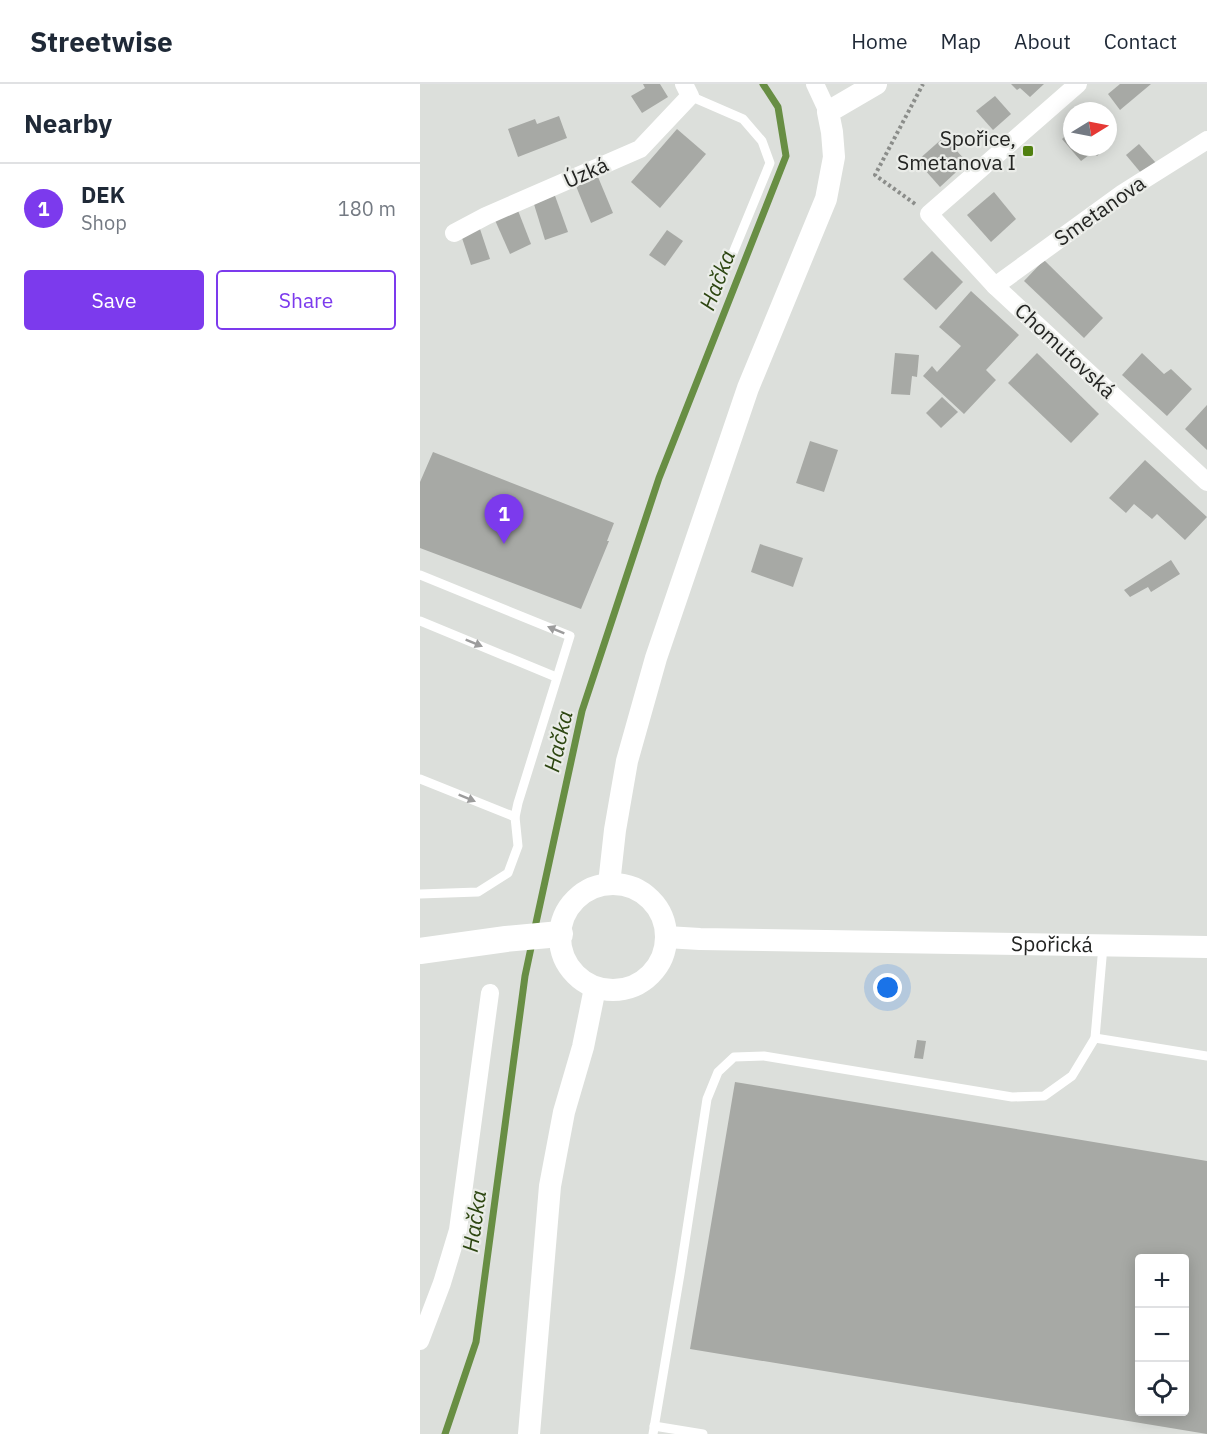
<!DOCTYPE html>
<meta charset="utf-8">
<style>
body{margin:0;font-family:"IBM Plex Sans",sans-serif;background:#f2f2f3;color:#1f2937}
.controls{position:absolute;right:18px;bottom:18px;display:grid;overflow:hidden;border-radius:6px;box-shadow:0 3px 15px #0003}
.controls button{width:54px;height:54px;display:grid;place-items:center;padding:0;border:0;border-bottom:2px solid #e0e1e3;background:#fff;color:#1f2937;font:30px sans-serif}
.compass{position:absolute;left:643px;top:18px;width:54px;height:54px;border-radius:50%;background:#fff;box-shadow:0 3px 15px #0003;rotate:80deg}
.you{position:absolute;left:468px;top:904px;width:21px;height:21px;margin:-15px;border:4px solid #fff;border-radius:50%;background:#1a73e8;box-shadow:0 0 0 9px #1a73e833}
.badge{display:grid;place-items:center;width:39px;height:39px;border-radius:50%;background:#7c3aed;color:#fff;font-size:20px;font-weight:700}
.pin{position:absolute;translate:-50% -50px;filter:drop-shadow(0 2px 3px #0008)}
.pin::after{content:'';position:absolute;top:32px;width:21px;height:18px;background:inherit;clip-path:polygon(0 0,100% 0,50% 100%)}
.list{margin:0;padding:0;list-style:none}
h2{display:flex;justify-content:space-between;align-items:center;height:78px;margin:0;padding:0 24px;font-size:26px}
h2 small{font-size:20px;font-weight:400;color:#747a83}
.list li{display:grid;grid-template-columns:39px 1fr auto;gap:18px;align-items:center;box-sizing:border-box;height:90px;padding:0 24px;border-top:2px solid #e0e1e3}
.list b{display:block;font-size:22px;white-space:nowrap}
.list p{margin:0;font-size:20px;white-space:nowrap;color:#747a83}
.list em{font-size:20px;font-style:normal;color:#747a83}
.actions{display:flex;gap:12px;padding:18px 24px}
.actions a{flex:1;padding:14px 0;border:2px solid #7c3aed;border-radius:6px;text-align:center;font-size:21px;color:#7c3aed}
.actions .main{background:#7c3aed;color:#fff}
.icon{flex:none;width:33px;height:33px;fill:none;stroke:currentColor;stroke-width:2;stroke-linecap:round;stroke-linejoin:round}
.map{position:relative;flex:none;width:787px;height:1350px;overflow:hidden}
header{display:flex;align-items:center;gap:36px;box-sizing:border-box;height:84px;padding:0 30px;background:#fff;border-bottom:2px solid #e0e1e3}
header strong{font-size:28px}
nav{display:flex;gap:33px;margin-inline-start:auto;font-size:21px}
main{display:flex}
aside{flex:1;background:#fff}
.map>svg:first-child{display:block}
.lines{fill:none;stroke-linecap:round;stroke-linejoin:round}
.stream{stroke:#688e44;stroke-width:7}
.building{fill:#a7a9a5;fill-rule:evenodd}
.path{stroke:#8b8d8a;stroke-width:4;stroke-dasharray:3 3;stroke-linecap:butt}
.service{stroke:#fff;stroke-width:9}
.minor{stroke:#fff;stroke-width:18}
.tertiary{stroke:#fff;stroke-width:22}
.secondary{stroke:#fff;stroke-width:26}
.oneway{fill:#9c9c9c}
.poi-dot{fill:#50800f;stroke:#eaece8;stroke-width:2}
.labels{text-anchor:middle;stroke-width:4.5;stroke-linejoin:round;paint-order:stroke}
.poi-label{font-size:21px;fill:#232422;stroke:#eaece8;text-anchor:end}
.street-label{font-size:21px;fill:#232422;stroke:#eaece8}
.water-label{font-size:22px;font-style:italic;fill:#2d4611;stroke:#eaece8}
</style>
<header>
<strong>Streetwise</strong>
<nav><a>Home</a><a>Map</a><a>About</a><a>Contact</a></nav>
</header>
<main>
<aside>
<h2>Nearby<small></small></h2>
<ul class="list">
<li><span class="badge">1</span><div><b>DEK</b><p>Shop</p></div><em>180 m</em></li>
</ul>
<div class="actions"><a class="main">Save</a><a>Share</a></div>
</aside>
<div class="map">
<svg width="787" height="1350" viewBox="0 0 787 1350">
<rect width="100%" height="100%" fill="#dcdfdb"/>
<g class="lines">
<g class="stream">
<path d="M114,848L162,627L239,394L366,72L358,23L343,0"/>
<path d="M25,1350L56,1258L105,892L112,859"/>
</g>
</g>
<g class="building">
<path d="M223,0H240L248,13L222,29L211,12L225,4Z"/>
<path d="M591,0H624L610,13L600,4L597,6Z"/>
<path d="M700,0H731L700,26L688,10Z"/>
<path d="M575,12L591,30L573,46L556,27Z"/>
<path d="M139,32L147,54L98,73L88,45L115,35L117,40Z"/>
<path d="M257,45L286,70L240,124L211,98Z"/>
<path d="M652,46V63H687L677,72L673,68L661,77L642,55Z"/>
<path d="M524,53L547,78L520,103L497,77Z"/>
<path d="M719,60L736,79L721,89L706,71Z"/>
<path d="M178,93L193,129L171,139L156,102Z"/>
<path d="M574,108L596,135L571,158L547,131Z"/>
<path d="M134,109L148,148L125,156L113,117Z"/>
<path d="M97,124L111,160L90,170L74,134Z"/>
<path d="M60,145L70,175L51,181L41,151Z"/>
<path d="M247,146L263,157L245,182L229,171Z"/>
<path d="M512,167L543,198L516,226L483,195Z"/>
<path d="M624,176L683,234L664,254L604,197Z"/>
<path d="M551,207L599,251L566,286L576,296L544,330L503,292L512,282L517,288L541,262L519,243Z"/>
<path d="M475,269L499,271L497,293L492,292L490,311L471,310Z"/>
<path d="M617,269L679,330L651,359L588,299Z"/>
<path d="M722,269L744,290L751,285L772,305L747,332L702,291Z"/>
<path d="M522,313L538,328L521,344L506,329Z"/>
<path d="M787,321V366L765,345Z"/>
<path d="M390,357L418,366L404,408L376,399Z"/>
<path d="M13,368L194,439L187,457H189L161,525L0,464V398Z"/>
<path d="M725,376L787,433L765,456L737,430L732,435L714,420L706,429L689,414Z"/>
<path d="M340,460L383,474L373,503L331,488Z"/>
<path d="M751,476L760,490L731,508L728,503L710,513L704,506Z"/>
<path d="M497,956L506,957L503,975L494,974Z"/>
<path d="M315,998L787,1077V1350L270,1265ZM720,1174H765V1328H720Z"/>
</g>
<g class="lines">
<path class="path" d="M495,120L455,91L503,0"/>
<g class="service">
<path d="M270,12L323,35L342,57L350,79L313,169"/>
<path d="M0,491L150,552L98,719L95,733L98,762L88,789L58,808L0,810"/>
<path d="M0,537L136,593"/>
<path d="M0,695L95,733"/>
<path d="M675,954L787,972"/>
<path d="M234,1342L283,1350"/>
<path d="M233,1350L260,1190L287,1015L298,988L314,973L344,972L592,1013L624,1012L652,992L675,954L683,862"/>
</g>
<g class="minor">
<path d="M395,0L408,28"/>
<path d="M658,0L509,130L575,202L787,398"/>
<path d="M34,149L66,132L220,65L270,12L264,0"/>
<path d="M575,202L703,109L787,56"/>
<path d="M0,1257L22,1199L38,1146L70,909"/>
</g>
<g class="tertiary">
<path d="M189,800L195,746L207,677L236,574L328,304L406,115L414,73L412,48L408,28L456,0"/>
<circle cx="193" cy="853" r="53"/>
<path id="s1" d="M246,853L280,855L787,863"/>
<path d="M109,1350L130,1102L144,1028L163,963L175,904"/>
</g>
<path class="secondary" d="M0,867L86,855L140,850"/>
</g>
<defs><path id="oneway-solid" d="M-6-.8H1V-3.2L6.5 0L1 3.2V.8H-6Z" transform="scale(1.5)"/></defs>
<g class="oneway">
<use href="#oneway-solid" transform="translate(136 546) rotate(-158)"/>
<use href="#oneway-solid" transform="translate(54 559) rotate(22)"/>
<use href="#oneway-solid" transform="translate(47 714) rotate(22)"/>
</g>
<rect class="poi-dot" x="602" y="61" width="12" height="12" rx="3"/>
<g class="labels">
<g class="poi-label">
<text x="596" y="62">Spořice,<tspan x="596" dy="24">Smetanova I</tspan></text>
</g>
<g class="street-label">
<text transform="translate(166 89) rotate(-24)" y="7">Úzká</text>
<text transform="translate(680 127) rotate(-35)" y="7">Smetanova</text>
<text transform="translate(645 267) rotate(43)" y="7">Chomutovská</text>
<text dy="7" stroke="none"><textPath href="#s1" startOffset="386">Spořická</textPath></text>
</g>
<g class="water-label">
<text transform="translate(297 196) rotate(-69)" y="8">Hačka</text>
<text transform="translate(138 657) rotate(-77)" y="8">Hačka</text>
<text transform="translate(54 1137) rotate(-82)" y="8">Hačka</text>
</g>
</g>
</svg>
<div class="controls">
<button>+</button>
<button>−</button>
<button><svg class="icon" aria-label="locate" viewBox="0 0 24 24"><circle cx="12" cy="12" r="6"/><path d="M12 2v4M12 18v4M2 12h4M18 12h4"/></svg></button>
</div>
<svg class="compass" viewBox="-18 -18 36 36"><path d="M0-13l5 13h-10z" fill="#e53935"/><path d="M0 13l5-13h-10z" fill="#747a83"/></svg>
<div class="you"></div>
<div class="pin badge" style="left:84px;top:460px">1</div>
</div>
</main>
